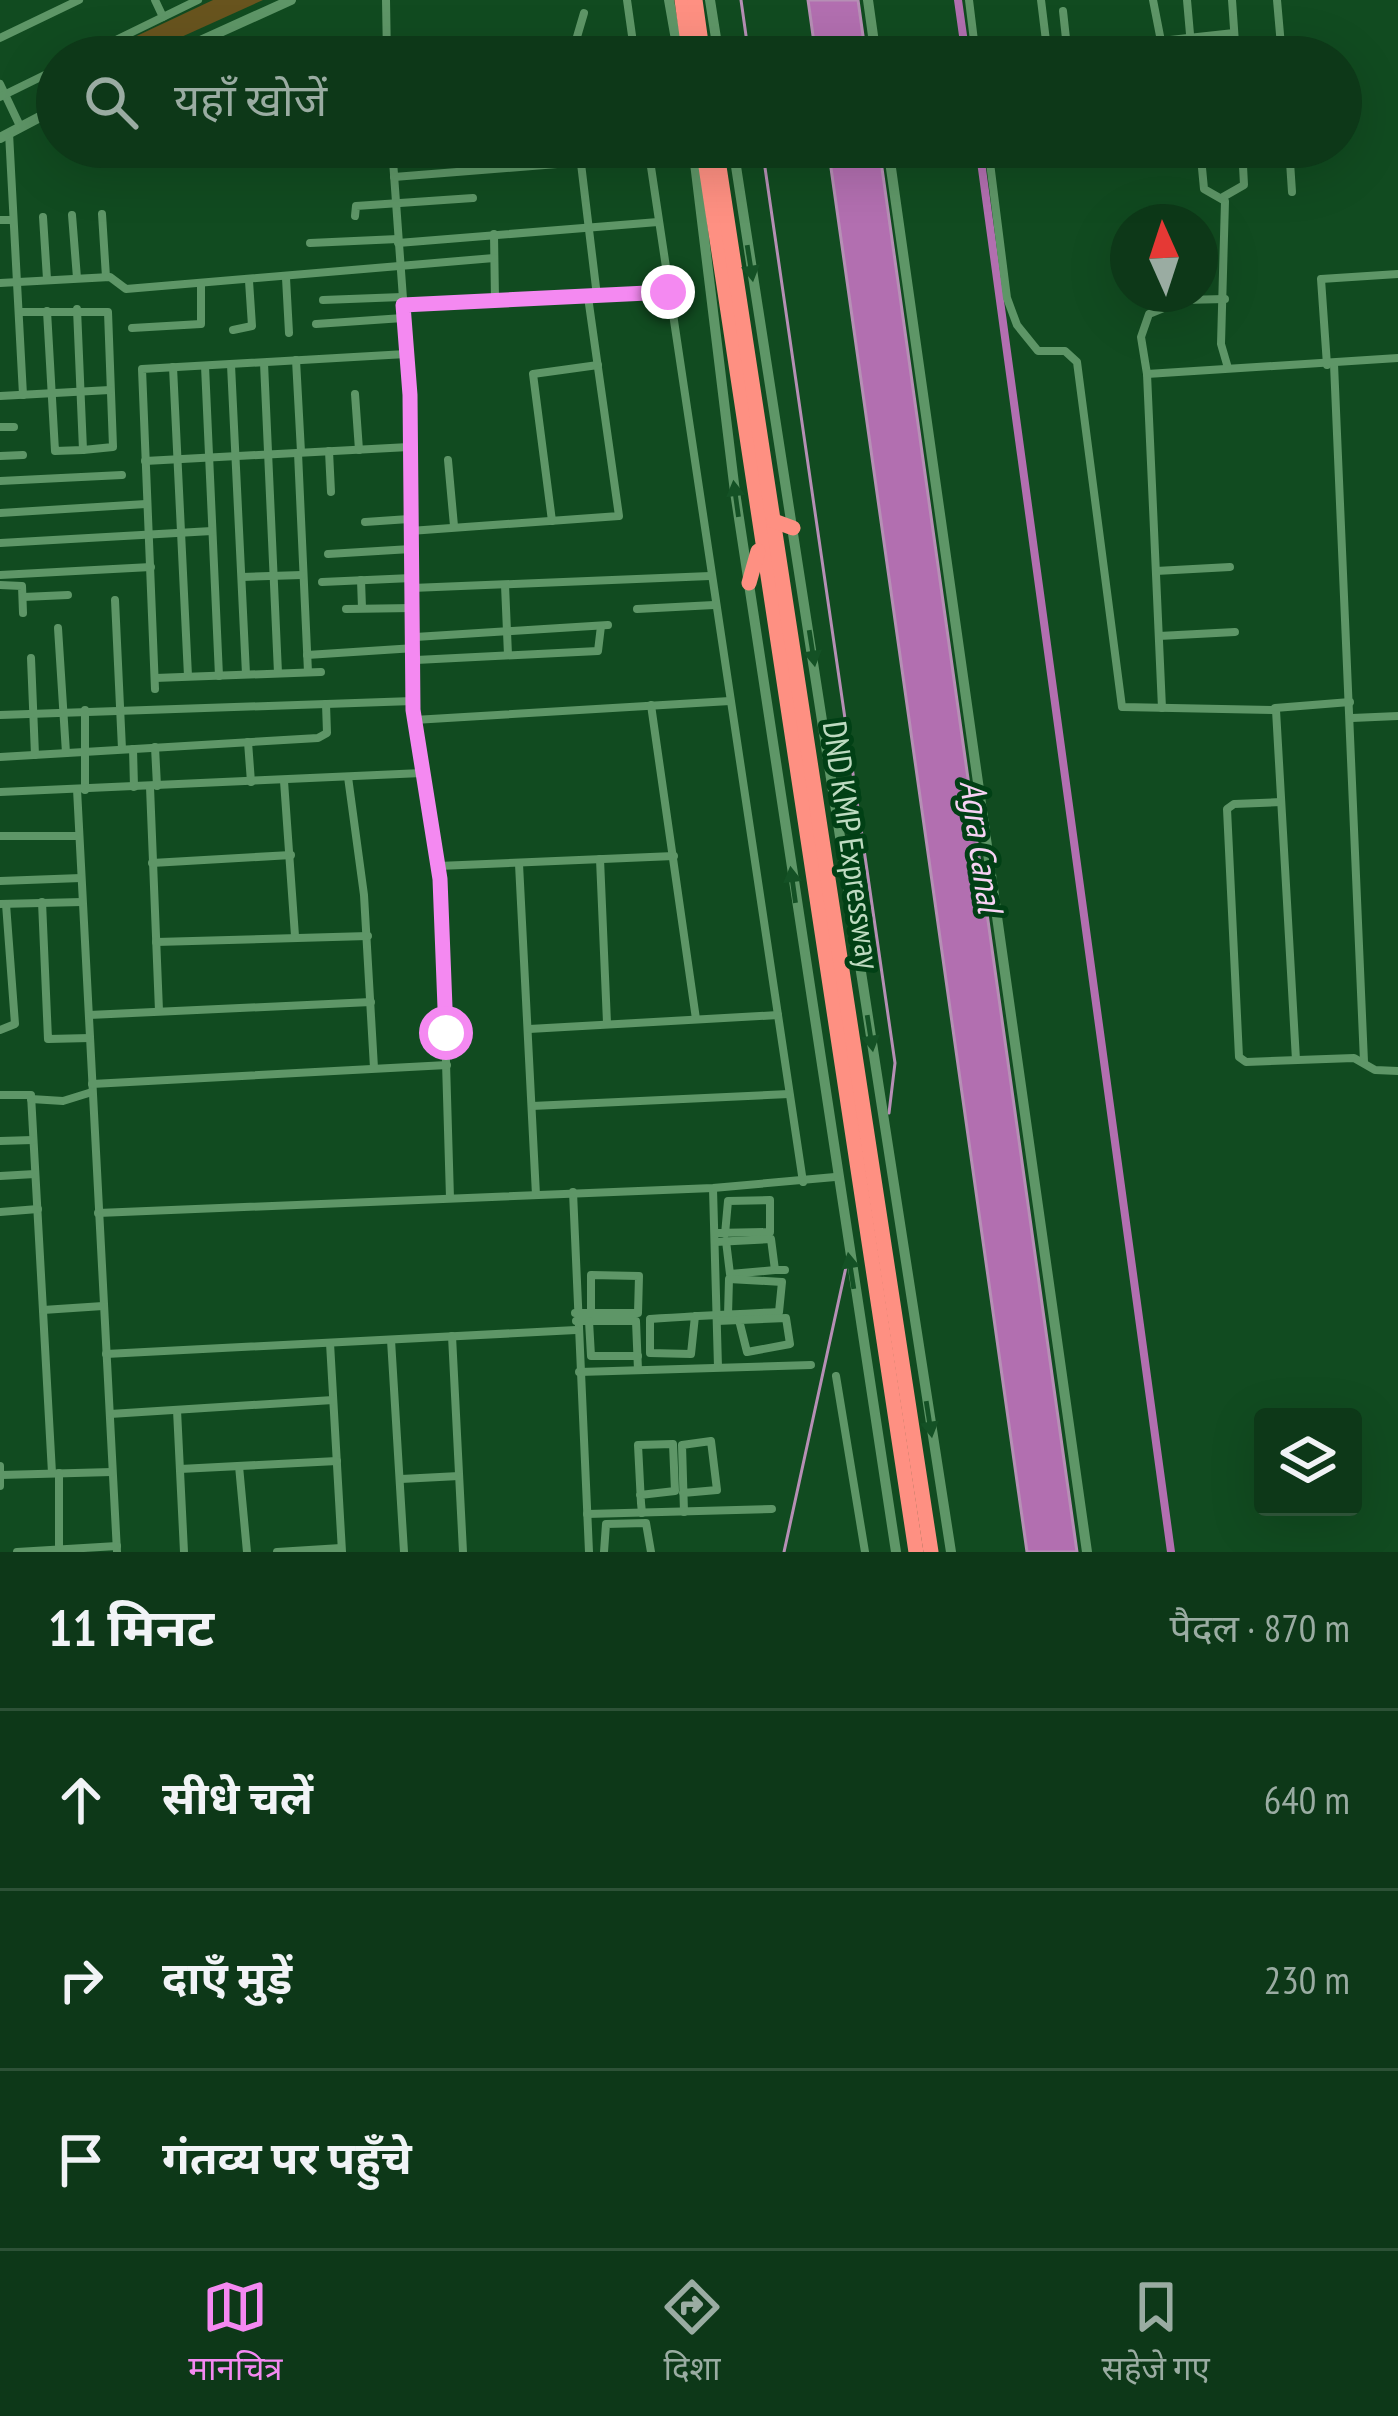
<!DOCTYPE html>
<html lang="hi">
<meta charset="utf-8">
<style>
body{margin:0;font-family:"PT Sans Narrow","Noto Sans Devanagari",sans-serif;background:#163f21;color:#f1f3f6}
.controls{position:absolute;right:36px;bottom:36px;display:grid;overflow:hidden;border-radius:12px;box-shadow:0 12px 48px #0002}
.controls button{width:108px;height:108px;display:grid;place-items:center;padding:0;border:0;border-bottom:3px solid #2d5237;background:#0d3818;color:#f1f3f6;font:60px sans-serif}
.compass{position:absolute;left:1110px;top:204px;width:108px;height:108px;border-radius:50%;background:#0d3818;box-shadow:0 12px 48px #0002;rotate:357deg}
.stop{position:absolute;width:36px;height:36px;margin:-27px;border:9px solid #f489f1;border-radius:50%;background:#fff}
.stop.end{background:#f489f1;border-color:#fff;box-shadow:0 3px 12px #0008}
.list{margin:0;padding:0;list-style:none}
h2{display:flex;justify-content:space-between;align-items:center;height:156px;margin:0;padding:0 48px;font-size:51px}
h2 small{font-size:39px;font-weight:400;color:#9aaca2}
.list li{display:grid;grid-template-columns:78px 1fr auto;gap:36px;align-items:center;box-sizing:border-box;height:180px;padding:0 48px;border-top:3px solid #2d5237}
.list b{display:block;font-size:45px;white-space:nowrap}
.list em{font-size:39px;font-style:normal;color:#9aaca2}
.icon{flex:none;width:66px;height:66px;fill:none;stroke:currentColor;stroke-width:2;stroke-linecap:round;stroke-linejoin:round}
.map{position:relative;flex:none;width:1398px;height:1552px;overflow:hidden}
.search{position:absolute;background:#0d3818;box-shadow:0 12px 48px #0002;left:36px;right:36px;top:36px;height:132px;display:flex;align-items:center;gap:30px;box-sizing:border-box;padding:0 42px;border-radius:66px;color:#9aaca2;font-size:45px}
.sheet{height:696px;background:#0d3818}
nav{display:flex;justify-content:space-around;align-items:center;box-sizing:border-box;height:168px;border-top:3px solid #2d5237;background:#0d3818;font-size:33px;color:#9aaca2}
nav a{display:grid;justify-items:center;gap:6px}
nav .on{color:#f489f1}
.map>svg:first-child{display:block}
.green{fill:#68541e}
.water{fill:#b26fb0;stroke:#b68fb5;stroke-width:3}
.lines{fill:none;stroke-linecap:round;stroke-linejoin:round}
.stream{stroke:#b68fb5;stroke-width:3}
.canal{stroke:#b26fb0;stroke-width:8}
.street{stroke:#5e9667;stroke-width:8}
.secondary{stroke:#5e9667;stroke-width:10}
.highway{stroke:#fe9082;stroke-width:15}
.oneway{fill:#145125}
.route{stroke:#f489f1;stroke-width:15}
.labels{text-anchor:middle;stroke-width:10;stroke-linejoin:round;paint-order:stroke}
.street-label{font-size:33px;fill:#bedbc1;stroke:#014015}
.water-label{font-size:36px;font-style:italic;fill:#f7d2f4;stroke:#014015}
</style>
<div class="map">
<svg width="1398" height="1552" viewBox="0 0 1398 1552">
<rect width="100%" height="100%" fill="#114b20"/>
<path class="green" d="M213,0H263L137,57H92Z"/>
<g class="water">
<path d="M808,0H858L866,57H816Z"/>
<path d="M828,147H879L1077,1552H1027Z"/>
</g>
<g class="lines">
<g class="stream">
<path d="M741,0L749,57"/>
<path d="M762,147L895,1063L889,1113"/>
<path d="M784,1552L846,1267"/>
</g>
<g class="canal">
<path d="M958,0L966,57"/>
<path d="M979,147L1171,1552"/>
</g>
<g class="street">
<path d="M155,0L163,17"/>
<path d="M386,0L387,57"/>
<path d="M627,0L635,57"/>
<path d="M969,0L976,57"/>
<path d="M1041,0L1048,57"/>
<path d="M1153,0L1161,41L1234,33"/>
<path d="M1187,0L1192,57"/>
<path d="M1232,0L1236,57"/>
<path d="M1277,0L1282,57"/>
<path d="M1063,11L1068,57"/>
<path d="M0,38L79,0"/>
<path d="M574,47L584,13"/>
<path d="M531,51L633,45"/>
<path d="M81,57L198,0"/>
<path d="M0,84L20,126"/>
<path d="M0,97L57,69"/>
<path d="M9,133L23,395"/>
<path d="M392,147L410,395L413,710L441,893L450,1198"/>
<path d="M487,147L489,167"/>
<path d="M579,147L597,296"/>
<path d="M648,147L803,1182"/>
<path d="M988,147L1007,298L1017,325L1038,351H1065L1077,362L1122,707L1276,710L1296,1060"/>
<path d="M1200,147L1204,189L1225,201L1221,344L1228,368"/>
<path d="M1289,147L1292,192"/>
<path d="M392,151L436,147"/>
<path d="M394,177L582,162"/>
<path d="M1223,197L1244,185L1242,147"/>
<path d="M102,214L106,277"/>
<path d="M72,215L77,278"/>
<path d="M355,216L356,206L473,198"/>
<path d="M43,217L47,279"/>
<path d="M0,220H13"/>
<path d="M494,234L495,299"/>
<path d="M310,243L398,239"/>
<path d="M398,243L658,222"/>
<path d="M286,278L289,333"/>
<path d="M0,283L110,277L126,289L494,258"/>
<path d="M323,300L402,297"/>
<path d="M403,305L669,292"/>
<path d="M47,311L55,451L83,450L77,309"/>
<path d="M19,312H108L113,447L83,450"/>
<path d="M316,324L403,318"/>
<path d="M132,328L201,324V284"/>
<path d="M233,330L252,326L249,281"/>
<path d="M296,360L301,452"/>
<path d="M264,363L278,673"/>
<path d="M1334,364L1364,1062"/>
<path d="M231,365L246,674"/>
<path d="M1327,365L1321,279L1398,274"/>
<path d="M205,366L219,676"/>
<path d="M173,367L188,676"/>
<path d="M1147,374L1141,337L1149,314L1183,300L1225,299"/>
<path d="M355,394L359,450"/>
<path d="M0,396L110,390"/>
<path d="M0,427H14"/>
<path d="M329,451L331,492"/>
<path d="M298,453L308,672"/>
<path d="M0,456L23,455"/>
<path d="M448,460L454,526"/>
<path d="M145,461L409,447"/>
<path d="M0,481L122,475"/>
<path d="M0,513L146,504"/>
<path d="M552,521L533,374L598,365"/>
<path d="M365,522L409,519"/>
<path d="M410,531L619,516L588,297"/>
<path d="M0,543L212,531"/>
<path d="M328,554L411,549"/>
<path d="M1156,571L1230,567"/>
<path d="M0,575L151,567"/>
<path d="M242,577L302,575"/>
<path d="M361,580L362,608"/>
<path d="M322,582L412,578"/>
<path d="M0,585L22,586L23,613"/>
<path d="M505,585L508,655"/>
<path d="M412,588L710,576"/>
<path d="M23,597L68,595"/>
<path d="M115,600L122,749"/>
<path d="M346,609L413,608"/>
<path d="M637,609L714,605"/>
<path d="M58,628L66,753"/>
<path d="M1159,636L1235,632"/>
<path d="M415,637L608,625"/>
<path d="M307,655L415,648"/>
<path d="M31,658L35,755"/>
<path d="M416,660L598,651L601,626"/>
<path d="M155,678L321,672"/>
<path d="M155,689L142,369L406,354"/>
<path d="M651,705L696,1019"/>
<path d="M1162,708L1147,374L1398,358"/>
<path d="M1275,708L1350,702"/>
<path d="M0,715L413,701"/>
<path d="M1352,718L1398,716"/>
<path d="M414,720L730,701"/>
<path d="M248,742L251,782"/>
<path d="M155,747L157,786"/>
<path d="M133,749L134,787"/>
<path d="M0,757L318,738L327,733L326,704"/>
<path d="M348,777L364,895L374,1068"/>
<path d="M284,781L295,936"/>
<path d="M150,787L159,1011"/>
<path d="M77,789L117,1552"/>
<path d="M85,790V710"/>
<path d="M0,792L422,773"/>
<path d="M1281,802L1234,804L1227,809L1239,1057L1246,1062L1354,1058L1375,1070L1398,1071"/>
<path d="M0,836H79"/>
<path d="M600,859L607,1023"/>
<path d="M152,863L291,855"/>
<path d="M519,864L536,1195"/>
<path d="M438,866L674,856"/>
<path d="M0,881L81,878"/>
<path d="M42,902L48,1039L90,1038"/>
<path d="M0,904L82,902"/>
<path d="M156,942L368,936"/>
<path d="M89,1015L371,1002"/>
<path d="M529,1029L778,1015"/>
<path d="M0,1030L15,1024L6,904"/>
<path d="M92,1084L447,1065"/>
<path d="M0,1095H31L52,1473"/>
<path d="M31,1099L63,1101L92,1092"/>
<path d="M532,1106L789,1094"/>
<path d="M0,1141L33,1140"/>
<path d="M0,1176L35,1174"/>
<path d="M713,1189L718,1367"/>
<path d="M573,1192L589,1552"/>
<path d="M0,1212L38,1209"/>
<path d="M98,1213L713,1188L835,1177"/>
<path d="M715,1233L770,1232V1200L728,1201L725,1234"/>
<path d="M726,1241L730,1274L775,1270"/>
<path d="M715,1242L771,1239L775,1270H785"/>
<path d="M43,1310L103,1306"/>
<path d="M575,1313H638L639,1276L591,1275V1313"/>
<path d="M695,1316L691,1354L650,1353V1319C693,1316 736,1314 779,1312L782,1282L729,1279L728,1315"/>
<path d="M576,1321H636L638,1370"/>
<path d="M589,1321L591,1356H638"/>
<path d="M717,1321L786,1318L790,1344L747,1352L739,1320"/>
<path d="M452,1336L463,1552"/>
<path d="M391,1340L404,1552"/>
<path d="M330,1343L342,1552"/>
<path d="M106,1354L576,1330"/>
<path d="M579,1372L811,1365"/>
<path d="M836,1376L865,1552"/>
<path d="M177,1410L184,1552"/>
<path d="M110,1414L333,1400"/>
<path d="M0,1466V1486"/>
<path d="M239,1466L247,1552"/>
<path d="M180,1469L337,1461"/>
<path d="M1,1475L112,1472"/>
<path d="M401,1479L459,1476"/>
<path d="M683,1493L717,1490L711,1441L682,1445L684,1512"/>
<path d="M640,1495L675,1491L673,1444L638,1445L641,1503L642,1513"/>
<path d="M587,1514L772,1509"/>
<path d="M59,1549V1473"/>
<path d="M17,1552L117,1546"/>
<path d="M277,1552L341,1548"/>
<path d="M604,1552L606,1524L646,1523L651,1552"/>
</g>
<g class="secondary">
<path d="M669,0L679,57"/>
<path d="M710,0L719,57"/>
<path d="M868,0L876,57"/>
<path d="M165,57L291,0"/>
<path d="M0,138L57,108"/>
<path d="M693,147L735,492L896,1552"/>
<path d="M733,147L951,1552"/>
<path d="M888,147L1087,1552"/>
</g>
<g class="highway">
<path d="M682,0L690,57"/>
<path d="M695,0L703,57"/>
<path d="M703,147L916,1552"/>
<path d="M716,147L931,1552"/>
<path d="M774,521L793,528"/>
<path d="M749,583L758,551"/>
</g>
</g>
<defs><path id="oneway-solid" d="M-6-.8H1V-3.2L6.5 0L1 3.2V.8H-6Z" transform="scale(3)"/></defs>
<g class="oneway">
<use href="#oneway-solid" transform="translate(750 263) rotate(81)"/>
<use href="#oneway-solid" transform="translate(736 499) rotate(-98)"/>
<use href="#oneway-solid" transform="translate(812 648) rotate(81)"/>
<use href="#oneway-solid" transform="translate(793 885) rotate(-98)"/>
<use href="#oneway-solid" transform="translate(870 1033) rotate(81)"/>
<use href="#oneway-solid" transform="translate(851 1271) rotate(-99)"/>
<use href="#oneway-solid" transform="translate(929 1419) rotate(81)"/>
</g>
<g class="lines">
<path class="route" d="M446,1033L440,879L413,710L410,395L403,305L668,292"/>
</g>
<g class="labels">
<g class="street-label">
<text transform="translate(852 845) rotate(82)" y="12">DND KMP Expressway</text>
</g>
<g class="water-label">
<text transform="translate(982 846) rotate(82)" y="13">Agra Canal</text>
</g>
</g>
</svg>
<div class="controls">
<button><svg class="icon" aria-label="layers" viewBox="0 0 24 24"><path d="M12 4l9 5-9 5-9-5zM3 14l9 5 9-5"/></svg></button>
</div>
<svg class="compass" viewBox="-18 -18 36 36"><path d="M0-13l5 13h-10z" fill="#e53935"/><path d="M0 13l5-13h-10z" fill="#9aaca2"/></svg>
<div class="stop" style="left:446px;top:1033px"></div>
<div class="stop end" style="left:668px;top:292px"></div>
<div class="search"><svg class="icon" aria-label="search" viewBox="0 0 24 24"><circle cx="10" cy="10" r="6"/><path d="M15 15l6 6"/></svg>यहाँ खोजें</div>
</div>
<section class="sheet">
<h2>11 मिनट<small>पैदल · 870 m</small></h2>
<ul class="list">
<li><svg class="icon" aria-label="ahead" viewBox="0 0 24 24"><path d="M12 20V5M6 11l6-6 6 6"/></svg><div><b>सीधे चलें</b></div><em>640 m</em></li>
<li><svg class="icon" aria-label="right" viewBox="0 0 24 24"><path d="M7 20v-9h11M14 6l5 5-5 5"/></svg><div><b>दाएँ मुड़ें</b></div><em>230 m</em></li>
<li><svg class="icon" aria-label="arrive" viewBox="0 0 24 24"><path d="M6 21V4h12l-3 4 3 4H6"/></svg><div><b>गंतव्य पर पहुँचे</b></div></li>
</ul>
</section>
<nav>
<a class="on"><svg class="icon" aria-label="map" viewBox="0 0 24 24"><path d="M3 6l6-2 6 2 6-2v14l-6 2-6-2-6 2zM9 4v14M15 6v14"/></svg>मानचित्र</a>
<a><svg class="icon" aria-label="directions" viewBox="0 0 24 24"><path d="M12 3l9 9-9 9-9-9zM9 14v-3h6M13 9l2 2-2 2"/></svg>दिशा</a>
<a><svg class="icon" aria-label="saved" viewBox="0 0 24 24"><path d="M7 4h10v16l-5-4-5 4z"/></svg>सहेजे गए</a>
</nav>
